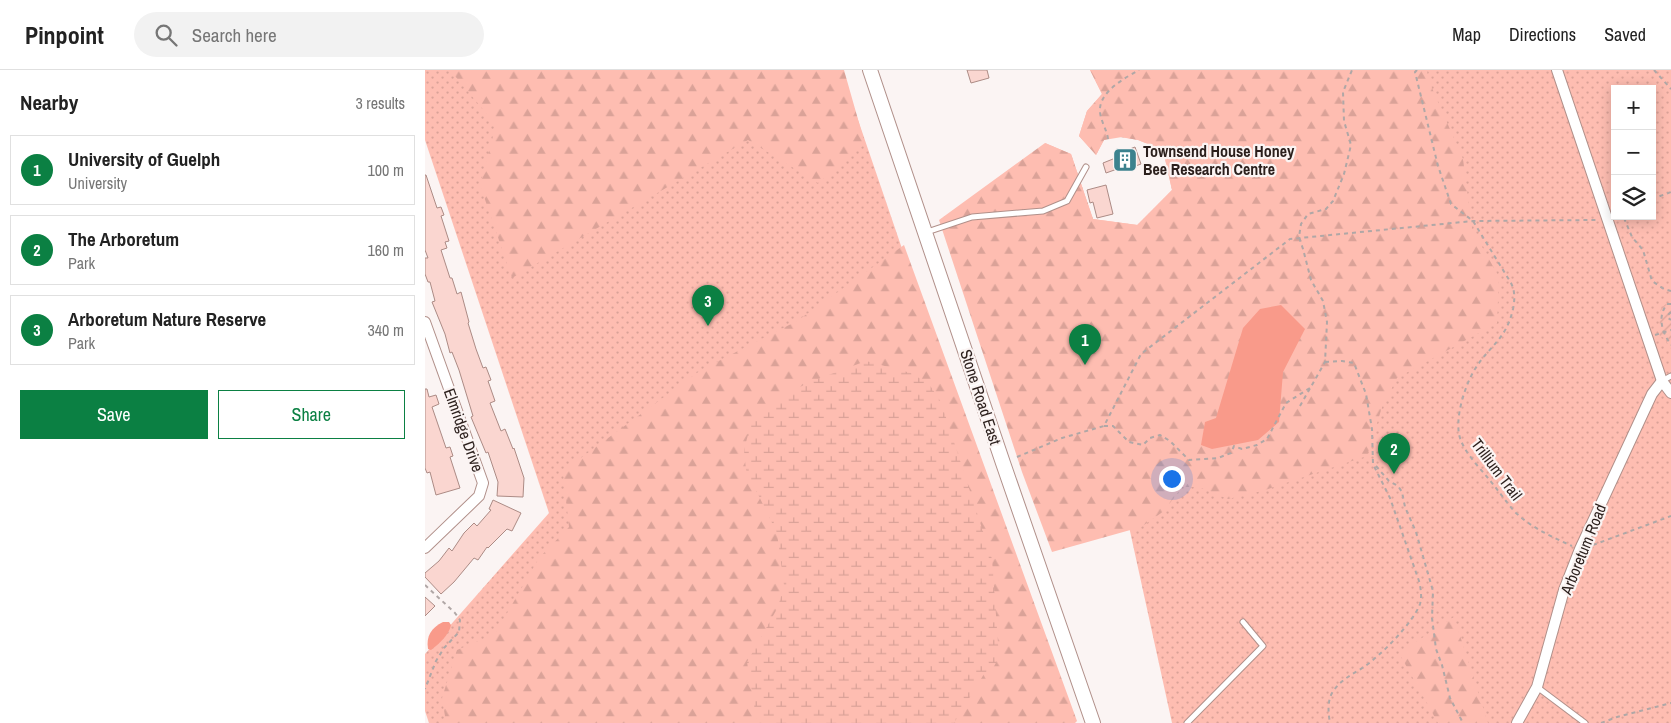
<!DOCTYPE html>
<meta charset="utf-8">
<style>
body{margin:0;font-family:"Archivo Narrow",sans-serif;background:#f2f2f2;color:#222}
.controls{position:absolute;right:15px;top:15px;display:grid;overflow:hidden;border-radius:0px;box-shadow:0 2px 12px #0003}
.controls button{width:45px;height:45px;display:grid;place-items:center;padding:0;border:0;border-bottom:1px solid #e0e0e0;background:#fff;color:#222;font:25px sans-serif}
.you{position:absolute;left:746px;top:408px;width:18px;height:18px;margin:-12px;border:4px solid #fff;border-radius:50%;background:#1a73e8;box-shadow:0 0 0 8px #1a73e833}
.badge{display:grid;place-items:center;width:32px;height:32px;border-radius:50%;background:#0b8043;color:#fff;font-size:16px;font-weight:700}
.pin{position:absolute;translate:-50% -41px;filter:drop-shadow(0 1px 2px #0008)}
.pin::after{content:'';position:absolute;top:26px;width:18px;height:15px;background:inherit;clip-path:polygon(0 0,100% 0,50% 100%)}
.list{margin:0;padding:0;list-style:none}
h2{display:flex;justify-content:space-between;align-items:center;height:65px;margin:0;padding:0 20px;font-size:21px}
h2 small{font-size:16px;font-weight:400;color:#767676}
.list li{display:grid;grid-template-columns:32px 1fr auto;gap:15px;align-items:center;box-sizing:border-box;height:70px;margin:0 10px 10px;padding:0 10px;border:1px solid #e0e0e0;border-radius:0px}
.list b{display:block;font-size:19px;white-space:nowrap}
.list p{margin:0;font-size:16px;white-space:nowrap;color:#767676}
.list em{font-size:16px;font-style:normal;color:#767676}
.actions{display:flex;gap:10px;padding:15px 20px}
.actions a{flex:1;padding:11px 0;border:1px solid #0b8043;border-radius:0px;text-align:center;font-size:18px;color:#0b8043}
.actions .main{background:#0b8043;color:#fff}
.icon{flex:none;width:28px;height:28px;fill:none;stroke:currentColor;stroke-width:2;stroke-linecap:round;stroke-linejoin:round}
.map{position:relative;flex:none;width:1246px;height:653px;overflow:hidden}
header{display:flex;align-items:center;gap:30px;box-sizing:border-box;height:70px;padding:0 25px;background:#fff;border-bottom:1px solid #e0e0e0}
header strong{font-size:24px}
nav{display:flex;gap:28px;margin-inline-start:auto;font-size:18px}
.search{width:350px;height:45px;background:#f2f2f2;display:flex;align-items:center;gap:12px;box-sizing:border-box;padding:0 18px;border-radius:28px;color:#767676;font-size:19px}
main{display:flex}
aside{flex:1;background:#fff}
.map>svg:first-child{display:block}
.grass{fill:url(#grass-dots);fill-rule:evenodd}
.forest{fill:url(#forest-firs)}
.wetland{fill:url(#wetland-marsh)}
.garden{fill:url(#garden-furrows)}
.water{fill:#f99a8a}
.building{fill:#fad6d0;stroke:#ac8b85}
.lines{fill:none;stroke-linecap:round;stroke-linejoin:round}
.lane-casing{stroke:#b1908a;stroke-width:7}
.street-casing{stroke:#b1908a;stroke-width:12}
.secondary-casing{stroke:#b1908a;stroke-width:16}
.path{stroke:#b0a7a6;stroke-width:2;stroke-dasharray:4 4;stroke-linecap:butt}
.lane{stroke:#fff;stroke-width:5}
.street{stroke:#fff;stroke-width:10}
.secondary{stroke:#fff;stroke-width:14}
.labels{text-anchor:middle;stroke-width:4.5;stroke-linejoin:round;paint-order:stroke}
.poi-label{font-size:16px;font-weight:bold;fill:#2b1f1c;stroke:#fbf4f3;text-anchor:start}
.street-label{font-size:16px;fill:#2b1f1c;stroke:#fbf4f3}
</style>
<header>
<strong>Pinpoint</strong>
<div class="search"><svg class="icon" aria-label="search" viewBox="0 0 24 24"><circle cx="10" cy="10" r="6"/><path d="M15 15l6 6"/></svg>Search here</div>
<nav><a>Map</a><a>Directions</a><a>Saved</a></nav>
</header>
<main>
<aside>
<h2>Nearby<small>3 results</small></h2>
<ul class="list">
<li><span class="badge">1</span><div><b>University of Guelph</b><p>University</p></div><em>100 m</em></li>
<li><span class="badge">2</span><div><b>The Arboretum</b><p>Park</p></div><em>160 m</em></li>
<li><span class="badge">3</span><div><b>Arboretum Nature Reserve</b><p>Park</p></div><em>340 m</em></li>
</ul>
<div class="actions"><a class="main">Save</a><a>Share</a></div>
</aside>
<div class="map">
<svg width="1246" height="653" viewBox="0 0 1246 653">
<defs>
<pattern id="grass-dots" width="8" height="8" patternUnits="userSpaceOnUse" patternTransform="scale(1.25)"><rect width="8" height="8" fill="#febdb1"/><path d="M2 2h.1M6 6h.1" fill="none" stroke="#daa298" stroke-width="1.8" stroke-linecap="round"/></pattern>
<pattern id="forest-firs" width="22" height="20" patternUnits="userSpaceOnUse" patternTransform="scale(1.25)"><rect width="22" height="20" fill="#febdb1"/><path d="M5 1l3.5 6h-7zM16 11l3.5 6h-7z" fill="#daa298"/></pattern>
<pattern id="wetland-marsh" width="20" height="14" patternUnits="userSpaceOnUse" patternTransform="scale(1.25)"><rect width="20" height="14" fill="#febdb1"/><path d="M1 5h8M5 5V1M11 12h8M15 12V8" fill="none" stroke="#daa298"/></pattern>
<pattern id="garden-furrows" width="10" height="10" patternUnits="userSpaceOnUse" patternTransform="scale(1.25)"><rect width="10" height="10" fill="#febdb1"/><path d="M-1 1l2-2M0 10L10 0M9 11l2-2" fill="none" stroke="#daa298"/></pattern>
</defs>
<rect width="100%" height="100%" fill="#fbf4f3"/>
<g class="grass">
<path d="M0,0H416L639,653H4L0,641V584L124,443L0,70Z"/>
<path d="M665,0H1246V653H747L620,73L646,84L668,149L712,155L747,120L738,80L713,70L689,66L679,70L671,85L654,66L662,41L677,24ZM1190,19H1227V146H1190Z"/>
</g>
<g class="forest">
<path d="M25,0H419L440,74L393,113L323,70L87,208L55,115L71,55Z"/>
<path d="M665,0H1002L1003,9L1038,89L1047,159L1074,207L1072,253L972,308L957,337L942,386L837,421L803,429L774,417H757L739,441L716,457L627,482L597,402L514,150L620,73L646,84L668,149L713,155L747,120L738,80L713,70L697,67L679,70L671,85L654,66L662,41L677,24Z"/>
<path d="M479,175L652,651L650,653H18L20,646L17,628L32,580L70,564L114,488L144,457L138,401L276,300L372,251Z"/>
<path d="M1029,547L1063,653H1013L974,583Z"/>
</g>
<path class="wetland" d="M441,291L486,303L504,314L516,332L567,489L574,587L566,602L559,604L529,653H335L331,647L322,592L353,537L359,515L352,463L321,400L319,380L326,353L348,333L382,313Z"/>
<path class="garden" d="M1246,232V279L1239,268L1235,266L1233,261L1236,257C1232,246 1234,235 1246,232Z"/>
<g class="water">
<path d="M856,235L880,259L858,302L854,352L833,370L787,379L776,375L780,352L791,348L818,258L835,239Z"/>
<path d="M18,552H24L26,555C24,565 14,574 6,580L3,579C1,566 6,558 18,552Z"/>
</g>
<g class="building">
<path d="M542,0H562L564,8L546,13Z"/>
<path d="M710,77L716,94L697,101L695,98L681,103L678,93L693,87L692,84Z"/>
<path d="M0,105H1L12,138L16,137L19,145L16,146L24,171L20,172L22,178L16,180L25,208H27L32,224L36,222L44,252L43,253L51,279L58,298L61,297L66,310L63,311L70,331L65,333L76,361L80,359L88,379L89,378L99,408L98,427L72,426L73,412L63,382L61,383L46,347L48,346L34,300L27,282L25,283L20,264L7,232L10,231L5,212H3L0,204V188H3L0,180Z"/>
<path d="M681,115L688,144L672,148L668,132L665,133L662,120Z"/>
<path d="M0,319H2L4,327L11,325L14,334L7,337L21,378L25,377L28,386L25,387L35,418L11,425L5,402L2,403L0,398Z"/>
<path d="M68,430L96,443L87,461L82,459L63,478L62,477L53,490L49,488L29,512L16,524L0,507V503L14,491L24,478L27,481L39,463L49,453L52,456L66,440L64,439Z"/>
<path d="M0,527L10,536L0,546Z"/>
</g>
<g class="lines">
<defs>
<g id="lane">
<path d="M502,162L547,147L618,141L642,131L661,97"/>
<path d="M1237,311L1246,306"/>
<path d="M1112,617L1160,653"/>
<path d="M762,653L838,576L818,552"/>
</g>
<g id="street">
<path d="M1132,0L1237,311L1246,323"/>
<path d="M0,252L58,413L54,426L0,478"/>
<path d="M1092,653L1112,617L1139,520L1155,479L1227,324L1237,311"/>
</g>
<path id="secondary" d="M445,0L578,393L668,653"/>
</defs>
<use href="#lane" class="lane-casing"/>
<use href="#street" class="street-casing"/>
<use href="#secondary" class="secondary-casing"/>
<g class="path">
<path d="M992,0L990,2L1013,96L1026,134L1048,151L1086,213C1090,221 1090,229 1088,239C1081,270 1065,275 1050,299C1040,315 1029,349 1035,368C1040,383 1053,396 1063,408C1072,419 1080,430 1089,441C1105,457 1127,467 1147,476"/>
<path d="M1229,0L1246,19"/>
<path d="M683,69C682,59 674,49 675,38C677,20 700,8 714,0"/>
<path d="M1227,129L1246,122"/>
<path d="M1199,148L1207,167L1218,180L1227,211L1239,219L1246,221"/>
<path d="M1192,149L1201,146"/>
<path d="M1246,234H1242C1232,247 1237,262 1246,275"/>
<path d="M1246,242L1243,245V248L1246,250"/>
<path d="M1230,265L1246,260"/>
<path d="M900,292L917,291L929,293L941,324L947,359L948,394L965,428L994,511C996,519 997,527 995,534C988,553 956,585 939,597C928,604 917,609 909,620C902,629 903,642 905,653"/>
<path d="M875,336L900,292L902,252L898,231L886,210L878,179L874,167L876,154L883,144L901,139L908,131L919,104L926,75L919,51L918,22L927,0"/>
<path d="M679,356H688L704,372L718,375L725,368L735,365L745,371L764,390L793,388L806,383L809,376L817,379L832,375L842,369L861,333L885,318"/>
<path d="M592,387L637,368L679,356L716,284L865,169L1048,151L1172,150"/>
<path d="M951,396L964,411L973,416L977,422L980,437L991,462L1008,521L1007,548L1011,579L1017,595L1025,628L1038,653"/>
<path d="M1168,475L1246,446"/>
<path d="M0,515L30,543L35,550L34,562L19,578L11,591L0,619"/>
<path d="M1176,653L1192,647L1246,633"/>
</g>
<use href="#lane" class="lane"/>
<use href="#street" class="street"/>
<use href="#secondary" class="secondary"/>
</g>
<defs>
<symbol id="building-square" viewBox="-11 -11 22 22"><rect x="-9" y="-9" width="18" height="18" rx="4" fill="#3c828e" stroke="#fbf4f3"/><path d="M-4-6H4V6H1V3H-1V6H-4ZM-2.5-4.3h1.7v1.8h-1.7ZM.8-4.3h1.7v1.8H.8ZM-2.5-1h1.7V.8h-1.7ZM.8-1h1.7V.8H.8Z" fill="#fff"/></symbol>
</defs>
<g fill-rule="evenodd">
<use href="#building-square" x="686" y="76" width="28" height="28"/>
</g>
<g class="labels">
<g class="poi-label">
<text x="718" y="87">Townsend House Honey<tspan x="718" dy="18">Bee Research Centre</tspan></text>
</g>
<g class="street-label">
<text transform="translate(556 327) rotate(72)" y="6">Stone Road East</text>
<text transform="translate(39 360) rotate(70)" y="6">Elmridge Drive</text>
<text transform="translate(1072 399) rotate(53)" y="6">Trillium Trail</text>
<text transform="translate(1158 479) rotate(-68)" y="6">Arboretum Road</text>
</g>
</g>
</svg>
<div class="controls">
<button>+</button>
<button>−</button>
<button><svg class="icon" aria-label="layers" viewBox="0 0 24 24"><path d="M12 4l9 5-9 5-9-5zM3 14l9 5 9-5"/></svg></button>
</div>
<div class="you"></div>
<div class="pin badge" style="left:660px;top:295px">1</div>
<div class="pin badge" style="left:969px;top:404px">2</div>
<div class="pin badge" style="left:283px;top:256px">3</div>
</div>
</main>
